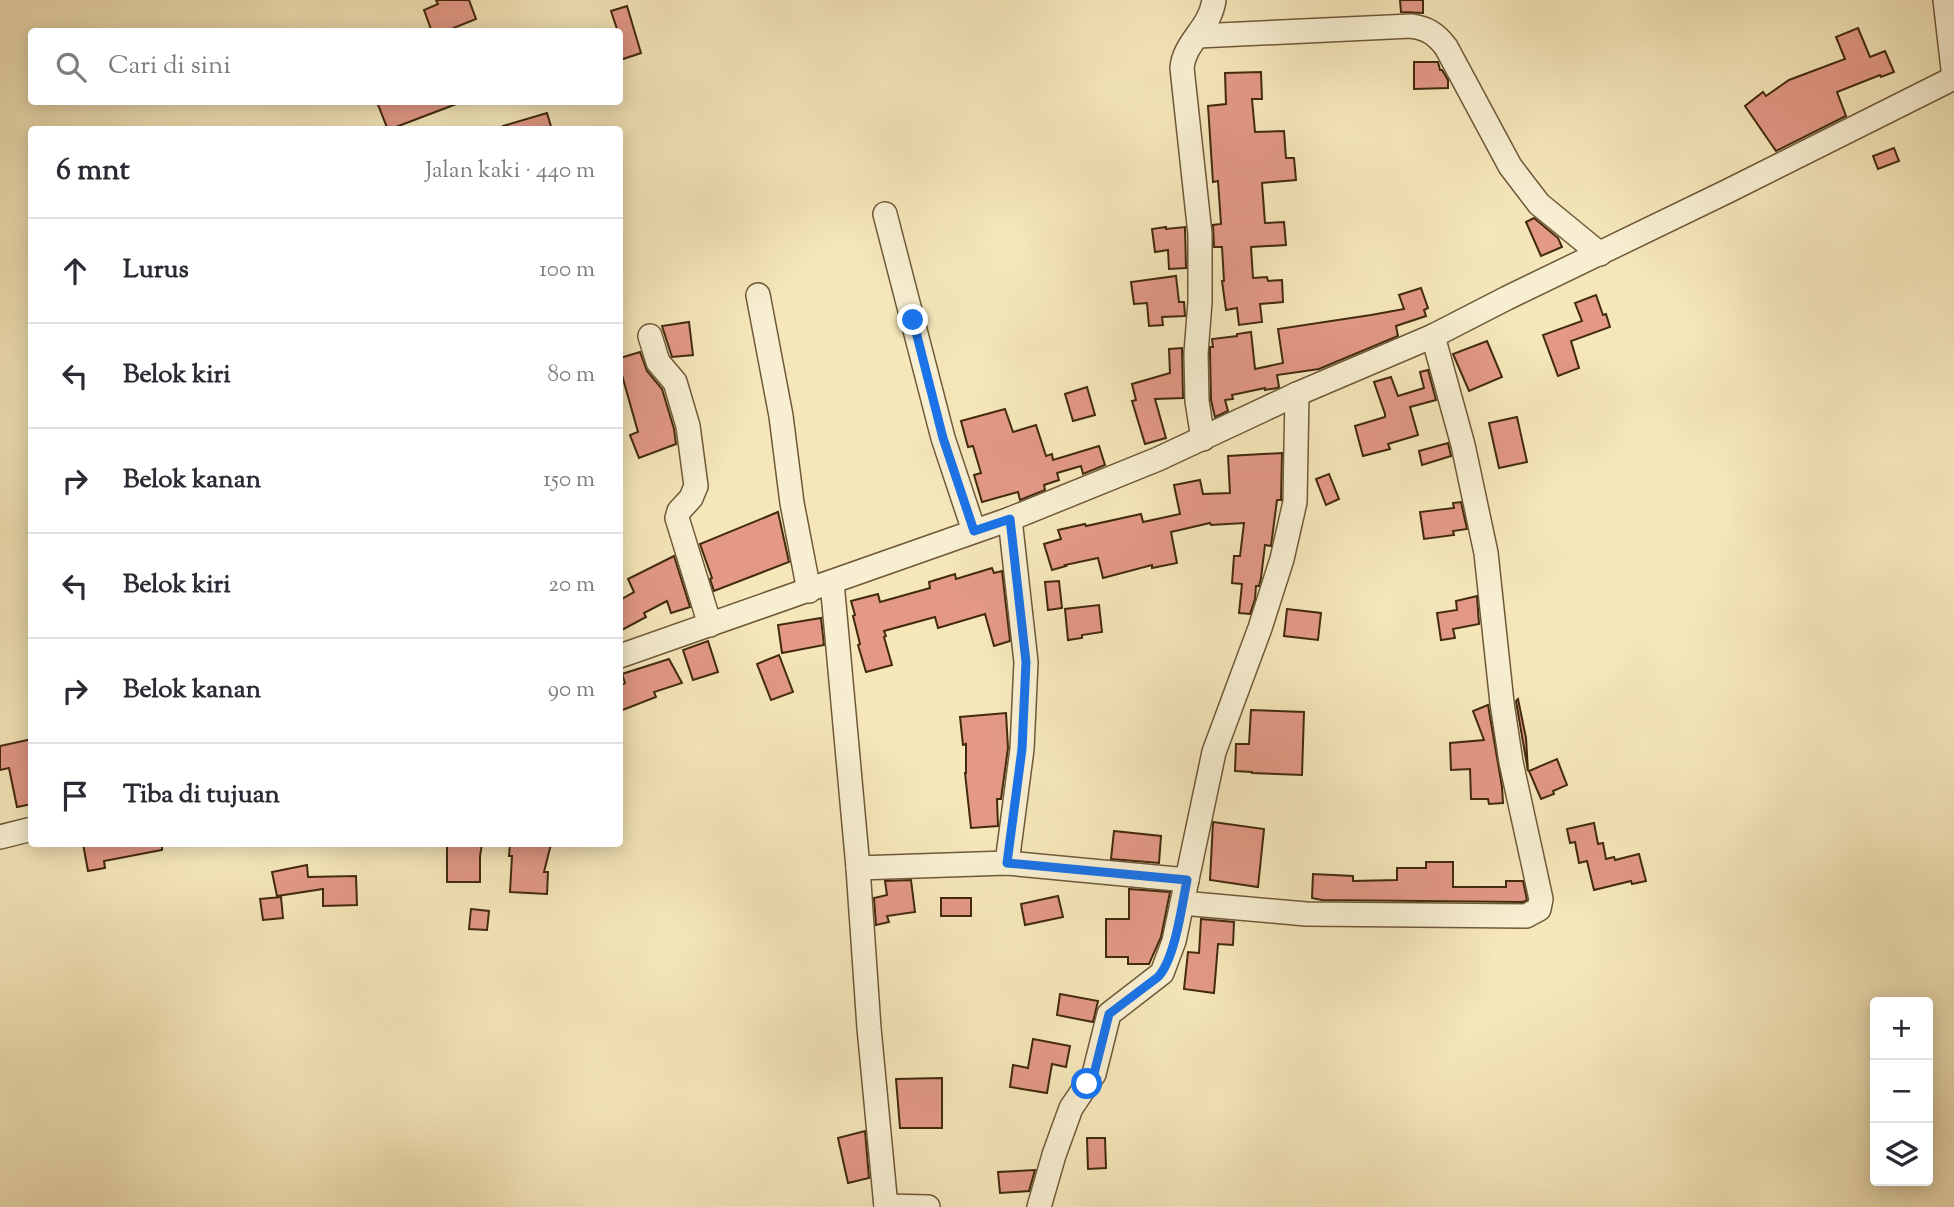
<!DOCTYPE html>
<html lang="id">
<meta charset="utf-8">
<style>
body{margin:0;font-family:"Sorts Mill Goudy",serif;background:#f2f2f3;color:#2b2b33}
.controls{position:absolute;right:21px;bottom:21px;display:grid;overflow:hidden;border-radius:7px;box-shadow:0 4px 18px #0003}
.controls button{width:63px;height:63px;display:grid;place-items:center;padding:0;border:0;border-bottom:2px solid #e1e1e2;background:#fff;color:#2b2b33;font:35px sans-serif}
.stop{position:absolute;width:21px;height:21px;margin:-16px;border:5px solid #1a73e8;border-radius:50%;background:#fff}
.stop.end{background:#1a73e8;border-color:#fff;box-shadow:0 2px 7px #0008}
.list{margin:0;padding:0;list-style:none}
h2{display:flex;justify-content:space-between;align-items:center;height:91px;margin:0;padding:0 28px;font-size:30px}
h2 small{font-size:23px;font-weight:400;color:#7c7c81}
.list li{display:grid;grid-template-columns:46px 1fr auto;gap:21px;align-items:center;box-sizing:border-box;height:105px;padding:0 28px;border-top:2px solid #e1e1e2}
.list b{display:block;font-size:26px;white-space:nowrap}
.list em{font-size:23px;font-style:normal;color:#7c7c81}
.icon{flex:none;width:38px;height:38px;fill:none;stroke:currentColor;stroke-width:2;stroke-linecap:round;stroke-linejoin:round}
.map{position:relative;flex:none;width:1954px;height:1207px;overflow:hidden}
.search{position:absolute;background:#fff;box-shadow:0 4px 18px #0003;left:28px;top:28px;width:595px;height:77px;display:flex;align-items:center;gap:18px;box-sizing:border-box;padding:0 24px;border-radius:7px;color:#7c7c81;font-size:26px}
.panel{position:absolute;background:#fff;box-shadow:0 4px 18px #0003;left:28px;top:126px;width:595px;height:721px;border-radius:7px}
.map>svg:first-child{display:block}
.building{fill:#e39986;stroke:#422a0d;stroke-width:2}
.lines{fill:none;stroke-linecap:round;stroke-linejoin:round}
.minor-casing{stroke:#6f5938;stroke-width:26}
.minor{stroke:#f8efd2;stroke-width:23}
.route{stroke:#1a73e8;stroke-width:9}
</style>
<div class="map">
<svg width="1954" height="1207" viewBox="0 0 1954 1207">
<rect width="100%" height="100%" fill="#f5e7ba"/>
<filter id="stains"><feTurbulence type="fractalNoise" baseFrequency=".00286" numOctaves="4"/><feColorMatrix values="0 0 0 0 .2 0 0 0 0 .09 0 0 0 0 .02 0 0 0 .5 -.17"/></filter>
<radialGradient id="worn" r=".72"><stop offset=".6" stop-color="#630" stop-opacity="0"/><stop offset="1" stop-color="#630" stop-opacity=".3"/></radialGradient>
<g class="building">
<path d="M436,0H469L476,19L444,32H432L424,10L438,4Z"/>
<path d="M1400,0H1423V13L1401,12Z"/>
<path d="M627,6L641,53L620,60V32H618L611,11Z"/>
<path d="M1858,28L1870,57L1885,51L1894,72L1881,77L1880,75L1837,92L1846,116L1776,151L1745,106L1763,92L1766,96L1789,80L1845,59L1836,37Z"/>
<path d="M1414,62H1438L1440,70H1442L1448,80V88L1414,89Z"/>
<path d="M1261,72L1262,99H1252L1255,132L1284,131L1286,158H1294L1296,180L1262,183L1265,223L1284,222L1286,245L1251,247L1253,278L1267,277L1268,281L1282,280L1283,302L1260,304L1262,322L1239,325L1237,308L1226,310L1222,281H1224L1222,247H1214L1213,225L1221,224L1218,181L1213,182L1208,106L1226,104L1225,73Z"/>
<path d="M377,102H459V103L388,130Z"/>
<path d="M547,113L552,130H504L503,126Z"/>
<path d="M1894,148L1899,161L1878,169L1873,156Z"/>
<path d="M1534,218L1558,238L1562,247L1541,256L1526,222Z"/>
<path d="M1166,227V229L1185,227L1186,268L1169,269L1168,250L1155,252L1152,229Z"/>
<path d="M1176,276L1179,302H1184L1185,316L1162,317L1163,325L1149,326L1147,303L1134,304L1131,282Z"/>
<path d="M1421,288L1428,308L1424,310L1426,316L1396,326L1398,336L1319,369L1277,375L1279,387L1277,388L1265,390V388L1232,395L1233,399L1225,400L1228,411L1215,417L1211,400L1210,353V347H1213L1212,339L1237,336V334L1251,332L1255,369L1283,363L1278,329L1371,315L1404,309L1399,295Z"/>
<path d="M1596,295L1603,315L1606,314L1610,327L1571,341L1579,368L1558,376L1543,335L1582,321L1575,303Z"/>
<path d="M689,322L693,355L672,357L662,326Z"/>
<path d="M1487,341L1502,377L1469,391L1453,354Z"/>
<path d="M1182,348L1183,398L1155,399L1166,438L1145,444L1132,401L1136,400L1132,384L1170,373L1169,349Z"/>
<path d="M640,352L647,371L662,389L674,429L676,444L639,458L630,435L638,432L620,368V358Z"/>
<path d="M1428,370L1436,400L1410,407L1418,435L1388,444L1390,449L1363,456L1355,426L1385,417V414L1374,382L1391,377L1398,396L1424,388L1420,372Z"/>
<path d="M1087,387L1095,415L1073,421L1065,394Z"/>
<path d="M1005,409L1013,432L1036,425L1046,456L1052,454L1053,460L1099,446L1105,465L1083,474L1081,466L1057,473L1059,480L1044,485L1045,490L1020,500L1018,492L982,502L974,475L981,473L973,446L968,447L961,421Z"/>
<path d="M1517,417L1527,462L1499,468L1489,423Z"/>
<path d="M1448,443L1451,456L1422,465L1419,451Z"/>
<path d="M1282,453L1281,500H1277L1271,546L1265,545L1261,578L1259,586H1256L1255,599L1250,614L1239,613L1242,584L1232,583L1234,556H1240L1244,523L1211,525L1210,523L1171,532L1177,563L1152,568V565L1103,578L1098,558L1065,565L1066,566L1052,570L1044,544L1061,539L1058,530L1085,524L1086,526L1141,514L1143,522L1180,514L1174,485L1200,480L1203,494L1230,493L1228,456Z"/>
<path d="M1329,474L1339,499L1326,505L1316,479Z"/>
<path d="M1461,502L1467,529L1453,531L1454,535L1424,539L1420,512L1454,508L1453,503Z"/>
<path d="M778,512L789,562L714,591L710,579L712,578L700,544Z"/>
<path d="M674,556L690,607L671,613L667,601L644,613L646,617L620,631V600L634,592L628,579Z"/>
<path d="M992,568L994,573L1002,571L1010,641L994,646L985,614L938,628L935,617L884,631L886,636L884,637L892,665L866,672L858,645L860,644L853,616L855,615L851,601L878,594L880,602L930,588L929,582L955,574L956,579Z"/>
<path d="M1059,581L1062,608L1048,610L1045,582Z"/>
<path d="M1477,596L1479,624L1453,629L1455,638L1441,640L1437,613L1457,610L1456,601Z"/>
<path d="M1099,605L1102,632L1082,635V638L1068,640L1065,609Z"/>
<path d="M1287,609L1321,613L1318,640L1284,636Z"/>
<path d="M821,618L824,645L782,653L778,625Z"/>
<path d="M708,641L718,672L693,680L683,650Z"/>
<path d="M779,655L793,692L771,700L757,664Z"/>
<path d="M669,659L682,683L654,692L656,697L620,711V686L625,683L622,674Z"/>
<path d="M1518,699L1526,738L1528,771L1516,701Z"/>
<path d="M1488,705L1502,787L1503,803L1489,804L1488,799H1471L1470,769L1451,770L1450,743L1484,740L1473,711Z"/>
<path d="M1251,710L1304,712L1302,775L1252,773V772L1235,771L1236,744H1249Z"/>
<path d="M1006,713L1008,748L1001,799H997L998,826L971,828L965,773H966V744L963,745L960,717Z"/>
<path d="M32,739V804L17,807L9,768L0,770V746Z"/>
<path d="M1557,759L1567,785L1553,791L1554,794L1541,799L1529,771Z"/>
<path d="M1213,822L1264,829L1258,887L1210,880Z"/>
<path d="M1594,823L1598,844L1603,843L1606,859L1614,857L1615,860L1639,854L1646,881L1632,884L1631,881L1594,890L1587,861L1579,863L1575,842L1570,843L1567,829Z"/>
<path d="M1114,831L1161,836L1159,863L1111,859Z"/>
<path d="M83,844H162V850L104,861L105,868L88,871Z"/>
<path d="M447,844H482L480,856V882H447Z"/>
<path d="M510,844H551L544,872H548L547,894L510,892L512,856H509Z"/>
<path d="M1426,862H1453V887H1506V881H1523L1527,900L1523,902L1322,900L1312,898L1313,874L1353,876V881L1397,880V868H1426Z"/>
<path d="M307,865L308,877L356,876L357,905L323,906V889L277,896L272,872Z"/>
<path d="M911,880L915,912L887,916L889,922L876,925L874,898L887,895L885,881Z"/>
<path d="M1129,889L1170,892L1161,937L1149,964H1128V957H1106V919H1129Z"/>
<path d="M1058,896L1063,917L1025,925L1021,904Z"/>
<path d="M281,897L283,918L263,920L260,899Z"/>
<rect x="941" y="898" width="30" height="18"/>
<path d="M471,909L489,911L487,930L469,929Z"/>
<path d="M1201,919L1234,922L1233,945L1218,944L1214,993L1184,989L1188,952L1199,953Z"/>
<path d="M1060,994L1098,1001L1093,1022L1057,1015Z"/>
<path d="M1033,1039L1070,1046L1066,1067L1052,1064L1047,1093L1010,1087L1013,1065L1028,1068Z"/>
<path d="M942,1078V1128H900L896,1079Z"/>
<path d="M865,1131L869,1178L848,1183L838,1138Z"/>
<path d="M1087,1138H1105L1106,1168L1088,1169Z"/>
<path d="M1035,1170L1029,1191L1000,1193L998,1172Z"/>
</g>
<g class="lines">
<defs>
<g id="minor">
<path d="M1945,0L1954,78"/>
<path d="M1198,36L1411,26C1427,28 1436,34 1446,47L1510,166L1539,204L1600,254"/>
<path d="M885,214L943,438L974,531"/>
<path d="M758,295L781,416L792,503L809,591"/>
<path d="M650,336L658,362L675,382L688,426L696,486L691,498L679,511L677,518L710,625"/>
<path d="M1203,439L1197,401L1196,353L1200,302V234L1182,68C1184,42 1210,29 1214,0"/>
<path d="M832,582L858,868L869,1028L886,1207"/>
<path d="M620,656L1010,519L1158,459L1297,394L1433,336L1507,298L1728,191L1954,78"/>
<path d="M0,837L32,829"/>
<path d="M1007,863L1022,749L1026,662L1010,519"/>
<path d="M858,868L1007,863L1187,880"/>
<path d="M1182,903L1306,914L1526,916L1539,909L1541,899L1511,762L1502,703L1486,553L1463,445L1433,336"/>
<path d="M886,1206L928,1207"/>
<path d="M1039,1207L1054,1155L1071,1108L1094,1074L1109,1014L1162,973L1174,941L1214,752L1260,628L1282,559L1295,502L1297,394"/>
</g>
</defs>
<use href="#minor" class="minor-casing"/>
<use href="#minor" class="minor"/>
</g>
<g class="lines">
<path class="route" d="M913,320L943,438L974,531L1010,519L1026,662L1022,749L1007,863L1187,880C1182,905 1175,959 1158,977L1109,1014L1094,1074L1087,1084"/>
</g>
<rect width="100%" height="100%" filter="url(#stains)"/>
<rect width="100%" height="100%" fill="url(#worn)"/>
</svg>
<div class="controls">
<button>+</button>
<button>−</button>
<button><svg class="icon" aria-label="layers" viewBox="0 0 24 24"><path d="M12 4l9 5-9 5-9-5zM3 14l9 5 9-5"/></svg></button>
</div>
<div class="stop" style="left:1087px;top:1084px"></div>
<div class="stop end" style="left:913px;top:320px"></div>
<div class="search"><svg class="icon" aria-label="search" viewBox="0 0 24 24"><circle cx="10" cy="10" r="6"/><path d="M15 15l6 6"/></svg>Cari di sini</div>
<section class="panel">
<h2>6 mnt<small>Jalan kaki · 440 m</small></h2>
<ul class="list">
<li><svg class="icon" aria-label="ahead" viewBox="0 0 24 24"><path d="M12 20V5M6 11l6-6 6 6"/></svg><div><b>Lurus</b></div><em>100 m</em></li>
<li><svg class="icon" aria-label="left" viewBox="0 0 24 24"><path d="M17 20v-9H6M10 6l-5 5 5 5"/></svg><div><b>Belok kiri</b></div><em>80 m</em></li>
<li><svg class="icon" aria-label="right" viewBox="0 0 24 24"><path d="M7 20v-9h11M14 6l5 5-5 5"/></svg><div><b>Belok kanan</b></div><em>150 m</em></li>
<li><svg class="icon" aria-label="left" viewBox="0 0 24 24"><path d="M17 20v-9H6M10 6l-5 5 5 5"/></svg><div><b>Belok kiri</b></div><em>20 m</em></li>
<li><svg class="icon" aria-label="right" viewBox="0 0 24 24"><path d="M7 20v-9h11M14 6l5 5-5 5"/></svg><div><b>Belok kanan</b></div><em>90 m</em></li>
<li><svg class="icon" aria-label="arrive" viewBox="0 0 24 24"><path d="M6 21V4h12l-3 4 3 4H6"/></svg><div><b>Tiba di tujuan</b></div></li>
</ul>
</section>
</div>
